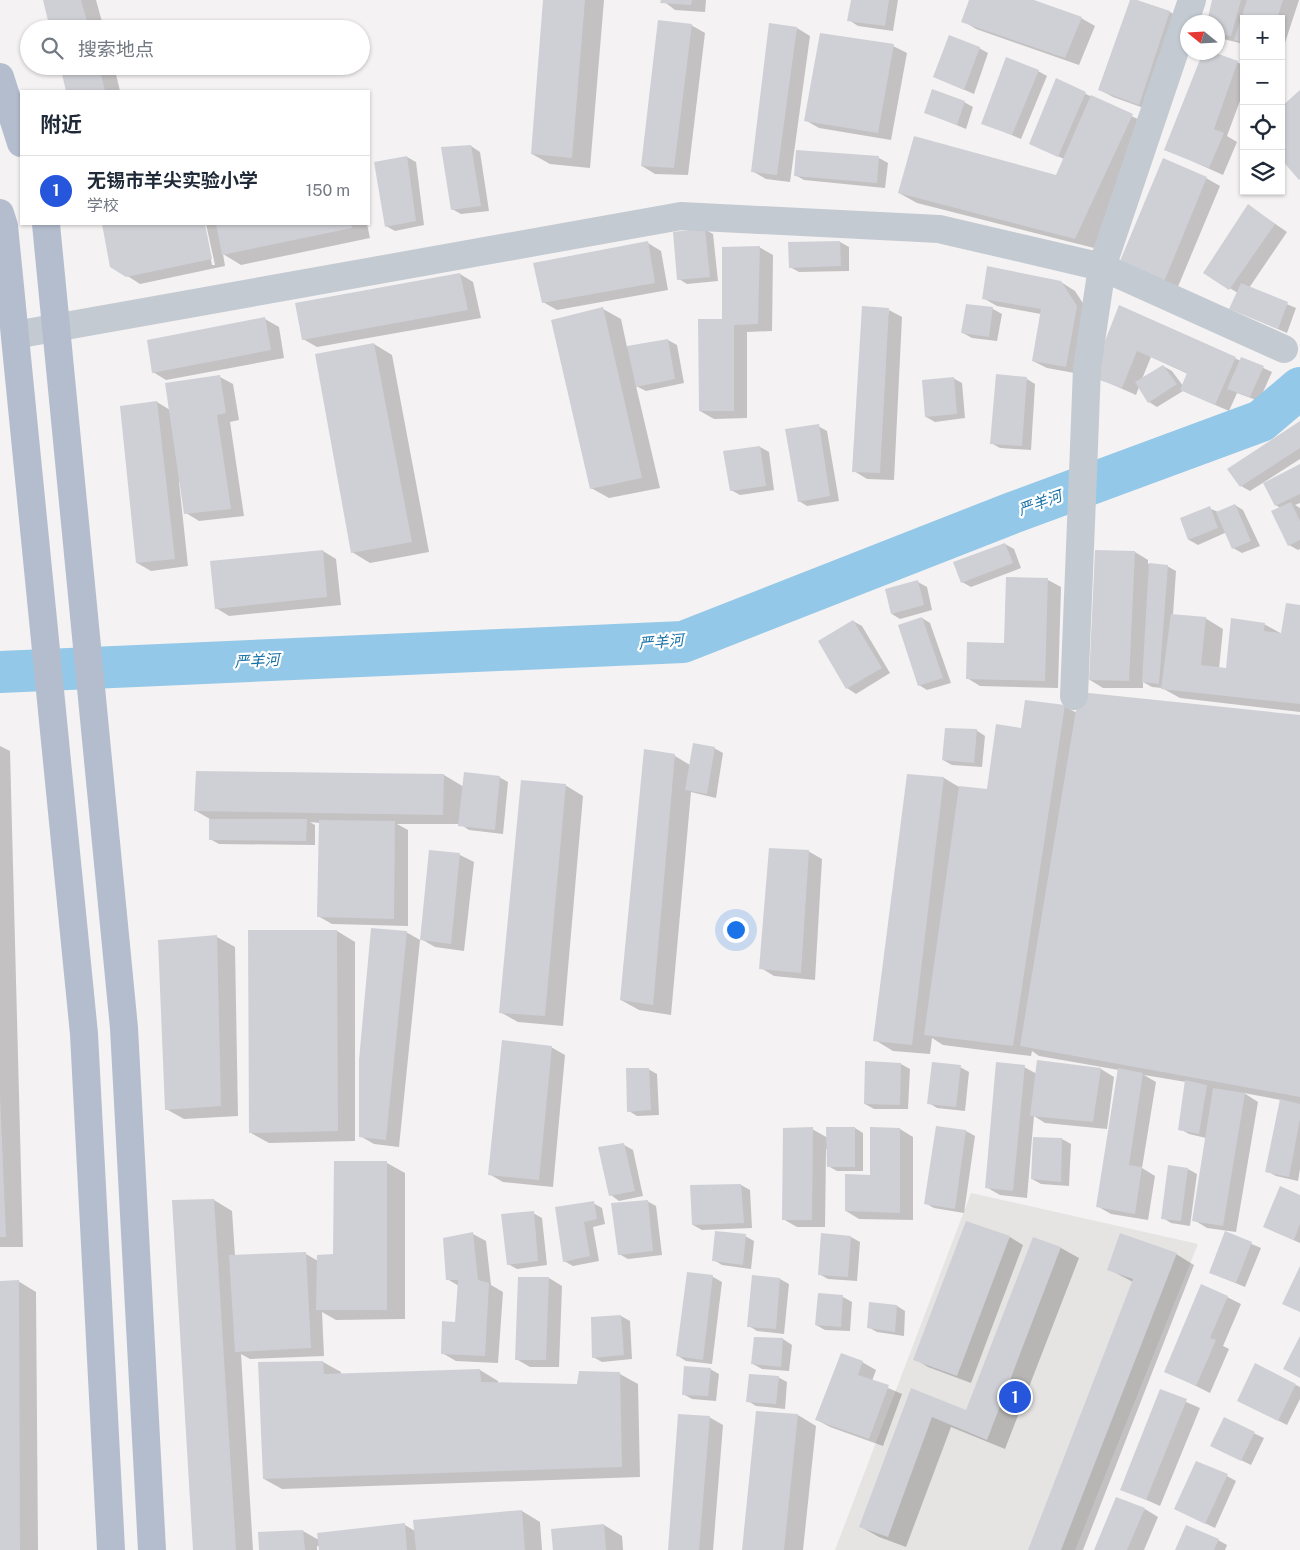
<!DOCTYPE html>
<html lang="zh">
<meta charset="utf-8">
<style>
body{margin:0;font-family:"Public Sans","Noto Sans SC",sans-serif;background:#f6f6f7;color:#1f2937}
.controls{position:absolute;right:15px;top:15px;display:grid;overflow:hidden;border-radius:0px;box-shadow:0 1px 4px #0004}
.controls button{width:45px;height:45px;display:grid;place-items:center;padding:0;border:0;border-bottom:1px solid #e0e1e3;background:#fff;color:#1f2937;font:25px sans-serif}
.compass{position:absolute;left:1180px;top:15px;width:45px;height:45px;border-radius:50%;background:#fff;box-shadow:0 1px 4px #0004;rotate:288deg}
.you{position:absolute;left:735px;top:929px;width:18px;height:18px;margin:-12px;border:4px solid #fff;border-radius:50%;background:#1a73e8;box-shadow:0 0 0 8px #1a73e833}
.badge{display:grid;place-items:center;width:32px;height:32px;border-radius:50%;background:#2556db;color:#fff;font-size:16px;font-weight:700}
.pin{position:absolute;translate:-50% -50%;border:2px solid #fff;box-shadow:0 1px 5px #0006}
.list{margin:0;padding:0;list-style:none}
h2{display:flex;justify-content:space-between;align-items:center;height:65px;margin:0;padding:0 20px;font-size:21px}
h2 small{font-size:16px;font-weight:400;color:#747a83}
.list li{display:grid;grid-template-columns:32px 1fr auto;gap:15px;align-items:center;box-sizing:border-box;height:70px;padding:0 20px;border-top:1px solid #e0e1e3}
.list b{display:block;font-size:19px;white-space:nowrap}
.list p{margin:0;font-size:16px;white-space:nowrap;color:#747a83}
.list em{font-size:16px;font-style:normal;color:#747a83}
.icon{flex:none;width:28px;height:28px;fill:none;stroke:currentColor;stroke-width:2;stroke-linecap:round;stroke-linejoin:round}
.map{position:relative;flex:none;width:1300px;height:1550px;overflow:hidden}
.search{position:absolute;background:#fff;box-shadow:0 1px 4px #0004;left:20px;top:20px;width:350px;height:55px;display:flex;align-items:center;gap:12px;box-sizing:border-box;padding:0 18px;border-radius:28px;color:#747a83;font-size:19px}
.panel{position:absolute;background:#fff;box-shadow:0 1px 4px #0004;left:20px;top:90px;width:350px;height:135px;border-radius:0px}
.map>svg:first-child{display:block}
.education{fill:#e5e4e3}
.shadow{fill:#0003;fill-rule:evenodd}
.lines{fill:none;stroke-linecap:round;stroke-linejoin:round}
.river{stroke:#94c8e8;stroke-width:42}
.building{fill:#cfd0d6}
.minor{stroke:#c4cad2;stroke-width:28}
.tertiary{stroke:#c4cad2;stroke-width:28}
.primary{stroke:#b4bdce;stroke-width:28}
.labels{text-anchor:middle;stroke-width:4.5;stroke-linejoin:round;paint-order:stroke}
.water-label{font-size:15px;font-style:italic;fill:#1570a7;stroke:#fff}
</style>
<div class="map">
<svg width="1300" height="1550" viewBox="0 0 1300 1550">
<rect width="100%" height="100%" fill="#f4f2f2"/>
<path class="education" d="M971,1193L1198,1244L1075,1550H835Z"/>
<g class="shadow">
<path d="M44,0H96L104,29H51Z"/>
<path d="M545,0H604L590,168L550,164L532,154Z"/>
<path d="M662,0H706L705,12L675,10Z"/>
<path d="M852,0H898L893,31L858,26L849,20Z"/>
<path d="M970,0H1030L1081,18L1095,26L1079,65L976,29L963,21Z"/>
<path d="M1131,0L1170,12L1183,20L1152,111L1113,97L1100,90Z"/>
<path d="M1214,0H1299L1281,55V19H1244V44L1219,38L1218,22H1208Z"/>
<path d="M691,25L705,33L688,175L655,174L642,166Z"/>
<path d="M797,28L810,36L790,182L766,179L752,171Z"/>
<path d="M893,46L907,53L891,140L819,128L805,120Z"/>
<path d="M979,48L988,53L974,94L935,77Z"/>
<path d="M1237,62L1244,66V90L1227,136L1237,142L1223,175L1165,149Z"/>
<path d="M61,66H114L120,91H68Z"/>
<path d="M1038,71L1047,76L1021,139L983,123Z"/>
<path d="M1057,80L1150,125L1094,248L917,203L899,193L1056,176L1064,159L1039,148Z"/>
<path d="M964,102L973,107L966,129L925,112Z"/>
<path d="M471,146L480,152L489,211L461,214L452,209Z"/>
<path d="M407,157L416,162L424,225L395,231L386,226Z"/>
<path d="M879,158L888,163L885,188L804,180L795,175Z"/>
<path d="M1206,178L1220,186L1177,289L1135,268Z"/>
<path d="M1249,206L1287,232L1249,288L1296,308L1287,333L1231,309L1238,293L1204,273Z"/>
<path d="M103,224H204L212,265H215L206,224H367L370,238L241,265L223,254L225,266L140,284L112,266Z"/>
<path d="M704,229L713,234L718,281L687,284L679,279Z"/>
<path d="M840,242L849,247V271L799,272L790,267Z"/>
<path d="M648,243L661,251L668,290L557,310L543,302Z"/>
<path d="M759,247L773,255L772,331L747,332V418L714,419L700,411L723,320Z"/>
<path d="M460,274L473,282L481,318L317,347L303,339Z"/>
<path d="M1061,282L1075,291L1090,314L1080,374L1047,368L1033,361L1041,314L997,306L983,298Z"/>
<path d="M967,306L993,309L1002,314L997,341L972,338L963,333Z"/>
<path d="M1119,307L1241,361L1242,358L1272,372L1259,401L1237,393L1229,411L1183,391L1157,407L1149,402L1139,387L1136,395L1093,376ZM1151,357L1188,374L1183,386L1172,371L1163,366L1142,379Z"/>
<path d="M603,309L621,319L627,347L668,340L677,345L684,383L646,391L636,386L660,488L609,498L591,488Z"/>
<path d="M889,310L902,317L894,480L867,479L854,471Z"/>
<path d="M265,319L279,327L284,358L166,380L153,372Z"/>
<path d="M374,344L392,355L429,552L370,563L352,552Z"/>
<path d="M220,377L233,384L239,420L230,422L244,516L199,521L186,513L181,482H179L188,566L151,571L137,563L122,407L157,402L170,410Z"/>
<path d="M953,378L962,383L965,418L935,422L926,417Z"/>
<path d="M1027,379L1035,384L1031,450L1000,448L991,443Z"/>
<path d="M1300,423V459L1250,491L1241,486L1229,469Z"/>
<path d="M818,426L827,431L839,501L807,506L799,501Z"/>
<path d="M760,447L769,452L774,490L740,495L731,490Z"/>
<path d="M1300,466V503L1295,505L1300,508V549L1298,550L1289,545L1280,508L1276,505Z"/>
<path d="M1235,505L1243,510L1260,546L1242,553L1233,548L1227,532L1198,545L1189,540L1181,519L1209,508L1218,512Z"/>
<path d="M1005,544L1014,549L1021,568L971,587L962,582Z"/>
<path d="M323,551L336,559L341,605L229,616L216,608Z"/>
<path d="M1135,552L1148,560V564L1167,566L1176,571L1173,615L1205,618L1223,629L1219,669L1227,670L1264,624L1282,634L1300,606V712L1180,698L1162,688L1152,687L1143,682V688H1103L1090,680Z"/>
<path d="M1048,580L1061,587L1058,688L980,686L967,678L1005,645Z"/>
<path d="M918,582L927,587L932,610L900,619L892,614Z"/>
<path d="M922,618L930,623L951,683L927,690L919,685Z"/>
<path d="M853,621L862,626L890,673L856,694L847,688L820,641Z"/>
<path d="M1064,706L1077,713L1300,717V1169L1298,1181L1276,1176L1267,1171L1281,1100L1244,1093L1258,1102L1236,1232L1207,1228L1194,1220L1206,1138L1189,1134L1180,1129L1186,1082L1144,1075L1156,1082L1142,1168L1155,1176L1148,1220L1111,1214L1097,1206L1119,1070L1039,1056L1032,1051L1031,1056L943,1045L932,1038L930,1054L893,1051L875,1040L908,775L944,778L959,787L988,791L1022,730Z"/>
<path d="M976,730L985,736L982,767L952,765L943,760Z"/>
<path d="M0,746L10,751L23,1247H0Z"/>
<path d="M714,748L723,753L716,798L691,792L671,1015L639,1010L621,1000L645,751L675,756L690,765Z"/>
<path d="M197,772L444,775L464,787L499,777L508,782L503,834L469,830L460,824H397L408,830V926L332,924L318,916L320,823L310,822L315,825V845L219,844L210,839V819L196,811Z"/>
<path d="M565,785L583,796L563,1026L518,1022L500,1012Z"/>
<path d="M430,851L460,855L474,862L464,951L435,947L421,939Z"/>
<path d="M808,851L822,859L815,980L774,976L761,968Z"/>
<path d="M337,931L355,942V1141L269,1143L251,1133Z"/>
<path d="M406,932L420,940L399,1147L374,1144L360,1136Z"/>
<path d="M217,937L235,947L238,1116L184,1119L166,1109Z"/>
<path d="M551,1047L565,1055L553,1187L503,1182L489,1174Z"/>
<path d="M901,1064L910,1069L908,1109H874L865,1104Z"/>
<path d="M960,1067L969,1072L965,1111L937,1108L929,1103Z"/>
<path d="M1024,1067L1037,1074L1101,1069L1114,1077L1107,1129L1045,1123L1034,1116L1032,1138L1062,1139L1071,1144L1069,1186L1041,1184L1032,1179L1034,1138H1032L1027,1198L1000,1195L986,1187Z"/>
<path d="M648,1069L657,1074L659,1115L637,1116L629,1111Z"/>
<path d="M937,1127L966,1131L975,1136L964,1213L934,1208L925,1203Z"/>
<path d="M855,1128L863,1133V1171H837L828,1166V1149H826L825,1227H797L783,1219L812,1129L828,1138Z"/>
<path d="M900,1129L913,1137V1220L859,1219L846,1211L872,1176Z"/>
<path d="M624,1145L633,1150L643,1196L619,1201L611,1195Z"/>
<path d="M387,1163L405,1173V1319L336,1320L322,1312L324,1356L250,1359L241,1354L253,1550H194L214,1200L232,1211L235,1256L306,1254L318,1261L335,1255Z"/>
<path d="M1188,1169L1197,1174L1190,1226L1171,1223L1163,1218Z"/>
<path d="M741,1185L750,1190L752,1228L702,1230L693,1225Z"/>
<path d="M1300,1196V1243L1273,1231Z"/>
<path d="M647,1201L656,1206L662,1255L628,1259L619,1254Z"/>
<path d="M593,1203L602,1208L605,1224L593,1227L599,1261L573,1266L564,1261Z"/>
<path d="M533,1213L542,1218L547,1265L517,1269L508,1264Z"/>
<path d="M1226,1233L1261,1248L1245,1287L1211,1273Z"/>
<path d="M473,1234L486,1241L491,1285L503,1292L498,1363L456,1361L442,1353L456,1324L459,1286L447,1279Z"/>
<path d="M745,1236L754,1241L751,1269L722,1265L714,1260Z"/>
<path d="M851,1237L860,1242L857,1281L828,1279L819,1274Z"/>
<path d="M1010,1237L1023,1245L971,1383L928,1367L915,1359Z"/>
<path d="M1034,1238L1061,1248L1079,1258L1005,1449L951,1427L906,1547L879,1537L861,1527L912,1390L967,1411Z"/>
<path d="M1176,1254L1194,1265L1083,1550H1029L1133,1282L1108,1269Z"/>
<path d="M688,1273L713,1277L722,1282L712,1364L686,1361L678,1356Z"/>
<path d="M753,1276L780,1279L789,1284L784,1334L757,1331L749,1326Z"/>
<path d="M549,1278L562,1286L559,1367H530L516,1359Z"/>
<path d="M18,1281L36,1292L38,1550H0V1282Z"/>
<path d="M843,1297L852,1302L850,1331L825,1330L816,1325Z"/>
<path d="M1227,1297L1241,1304L1223,1346L1229,1349L1210,1393L1166,1371Z"/>
<path d="M897,1306L905,1311L904,1336L877,1332L868,1327Z"/>
<path d="M621,1316L630,1321L632,1359L602,1362L593,1357Z"/>
<path d="M755,1338L783,1339L792,1345L789,1371L762,1369L753,1364Z"/>
<path d="M323,1362L341,1372V1375L480,1370L498,1381V1383L578,1385L580,1372L620,1374L638,1384L640,1477L282,1489L264,1479Z"/>
<path d="M862,1362L876,1370L872,1381L902,1394L883,1446L830,1427L817,1420Z"/>
<path d="M710,1369L719,1374L716,1401L692,1399L683,1394Z"/>
<path d="M778,1377L787,1382L785,1409L756,1406L748,1401Z"/>
<path d="M1296,1385L1300,1387V1399L1287,1425L1247,1405Z"/>
<path d="M1161,1391L1200,1408L1160,1506L1122,1489Z"/>
<path d="M798,1415L816,1426L803,1550H743Z"/>
<path d="M709,1417L723,1425L713,1550H669Z"/>
<path d="M1224,1419L1264,1438L1251,1465L1220,1450Z"/>
<path d="M1227,1476L1236,1481L1215,1528L1175,1509Z"/>
<path d="M1145,1509L1158,1517L1144,1550H1095Z"/>
<path d="M522,1511L540,1522L542,1550H320L319,1546H317V1550H260L303,1531L319,1540L405,1525L415,1531Z"/>
<path d="M604,1525L622,1536L623,1550H554Z"/>
<path d="M1218,1540L1227,1545L1225,1550H1177Z"/>
</g>
<g class="lines">
<path class="river" d="M0,672L683,642L1012,513L1261,421L1300,388"/>
</g>
<g class="building">
<path d="M43,0H81L89,29H50Z"/>
<path d="M543,0H585L572,158L531,154Z"/>
<path d="M661,0H692L691,5L660,3Z"/>
<path d="M851,0H889L885,26L847,21Z"/>
<path d="M969,0H1034L1082,17L1065,58L961,22Z"/>
<path d="M1130,0H1137L1170,11L1139,105L1098,90Z"/>
<path d="M1212,0H1241L1231,36L1218,34V22H1207Z"/>
<path d="M1247,0H1283L1277,19H1244V43L1234,40Z"/>
<path d="M658,20L692,24L674,168L641,166Z"/>
<path d="M769,23L797,27L777,175L751,172Z"/>
<path d="M820,33L894,44L878,133L804,121Z"/>
<path d="M949,35L980,47L964,90L933,77Z"/>
<path d="M1203,52H1213L1238,61L1214,129L1224,133L1209,168L1164,150Z"/>
<path d="M1006,57L1039,70L1012,135L981,124Z"/>
<path d="M60,66H99L105,91H66Z"/>
<path d="M1056,78L1086,92L1058,157L1029,144Z"/>
<path d="M932,89L965,101L957,125L924,113Z"/>
<path d="M1300,90V179L1299,180L1281,159V107Z"/>
<path d="M1091,95L1133,114L1075,239L898,193L914,136L1056,175Z"/>
<path d="M471,145L481,206L451,210L441,147Z"/>
<path d="M796,150L879,156L877,183L794,176Z"/>
<path d="M407,156L416,221L385,227L374,162Z"/>
<path d="M1163,158L1207,177L1164,282L1120,261Z"/>
<path d="M1248,204L1275,224L1229,290L1203,273Z"/>
<path d="M102,224H205L212,259L126,277L110,267Z"/>
<path d="M216,224H351L352,228L222,255Z"/>
<path d="M705,228L710,277L677,280L673,232Z"/>
<path d="M648,241L655,283L542,303L533,263Z"/>
<path d="M840,241L841,266L789,268L788,242Z"/>
<path d="M760,246L758,324L734,325V411H699L698,319H722V247Z"/>
<path d="M987,266L1061,281L1077,306L1066,367L1032,361L1041,309L982,299Z"/>
<path d="M460,273L468,310L302,340L295,303Z"/>
<path d="M1241,283L1288,302L1278,329L1229,309Z"/>
<path d="M966,304L993,307L989,337L961,333Z"/>
<path d="M1119,305L1236,357L1215,405L1180,390L1187,373L1137,351L1122,388L1091,377Z"/>
<path d="M862,306L889,308L880,473L852,472Z"/>
<path d="M603,307L642,478L590,489L551,320Z"/>
<path d="M265,317L271,350L152,373L147,340Z"/>
<path d="M668,339L675,379L636,387L627,346Z"/>
<path d="M374,343L412,542L351,553L315,354Z"/>
<path d="M1241,357L1264,366L1250,397L1227,389Z"/>
<path d="M1163,365L1177,384L1148,403L1135,382Z"/>
<path d="M996,374L1027,377L1022,446L990,444Z"/>
<path d="M220,375L226,413L217,415L231,509L184,514L165,383Z"/>
<path d="M954,377L957,414L925,417L922,380Z"/>
<path d="M157,401L175,559L136,563L120,406Z"/>
<path d="M1300,421V448L1240,487L1227,469Z"/>
<path d="M819,424L830,496L798,502L785,429Z"/>
<path d="M760,446L766,486L730,491L723,451Z"/>
<path d="M1300,464V494L1275,506L1263,483Z"/>
<path d="M1291,502L1300,521V540L1288,546L1271,511Z"/>
<path d="M1235,504L1251,541L1232,549L1216,512Z"/>
<path d="M1210,506L1218,528L1188,540L1180,518Z"/>
<path d="M1005,543L1013,563L961,583L953,562Z"/>
<path d="M323,550L327,597L215,609L210,561Z"/>
<path d="M1095,550L1135,551L1129,681L1089,680Z"/>
<path d="M1149,563L1168,565L1159,684L1142,682Z"/>
<path d="M1006,577L1048,578L1045,681L966,679L967,642L1004,643Z"/>
<path d="M918,580L924,605L891,614L885,589Z"/>
<path d="M1286,603L1300,605V704L1161,689L1171,614L1206,617L1201,665L1226,668L1231,618L1265,623L1264,631L1281,633Z"/>
<path d="M922,617L943,678L918,686L898,625Z"/>
<path d="M853,620L882,668L846,689L818,641Z"/>
<path d="M1079,692L1300,715V1097L1020,1046Z"/>
<path d="M1025,700L1065,705L1013,1046L924,1035L959,786L987,789L996,724L1021,728Z"/>
<path d="M945,728L977,729L974,763L942,760Z"/>
<path d="M693,743L715,747L707,794L685,790Z"/>
<path d="M644,749L675,754L653,1005L620,1000Z"/>
<path d="M196,771L444,774L443,815L194,811Z"/>
<path d="M464,772L500,776L495,830L458,826Z"/>
<path d="M907,774L944,777L912,1045L873,1041Z"/>
<path d="M521,780L566,784L545,1016L499,1013Z"/>
<path d="M209,819H307L306,841L209,840Z"/>
<path d="M319,820L395,821L394,919L317,917Z"/>
<path d="M769,848L809,850L801,973L759,969Z"/>
<path d="M429,850L460,853L451,944L420,940Z"/>
<path d="M371,928L407,931L386,1140L359,1137V1060Z"/>
<path d="M248,930H337L338,1131L249,1133Z"/>
<path d="M217,935L221,1106L165,1110L158,940Z"/>
<path d="M502,1040L552,1046L539,1180L488,1175Z"/>
<path d="M1037,1060L1101,1068L1093,1122L1030,1116Z"/>
<path d="M865,1061L901,1063L900,1105L864,1104Z"/>
<path d="M932,1062L961,1065L956,1107L927,1104Z"/>
<path d="M996,1062L1025,1065L1013,1191L985,1188Z"/>
<path d="M626,1068H649L651,1110L627,1112Z"/>
<path d="M1118,1068L1143,1073L1129,1165L1142,1167L1135,1214L1096,1207Z"/>
<path d="M1185,1080L1207,1085L1199,1134L1178,1130Z"/>
<path d="M1213,1088L1245,1093L1223,1226L1192,1221Z"/>
<path d="M0,1095L6,1237H0Z"/>
<path d="M1280,1099L1300,1104V1119L1289,1177L1265,1172Z"/>
<path d="M936,1126L966,1130L955,1209L924,1204Z"/>
<path d="M813,1127L812,1220H782L783,1128Z"/>
<path d="M826,1127H855V1167H827Z"/>
<path d="M870,1127L900,1128V1213L845,1211V1174L870,1175Z"/>
<path d="M1033,1137L1062,1138L1061,1182L1031,1179Z"/>
<path d="M624,1143L635,1191L609,1196L598,1147Z"/>
<path d="M334,1161H387V1310H316L317,1255L333,1254Z"/>
<path d="M1168,1165L1188,1168L1181,1221L1161,1219Z"/>
<path d="M741,1184L744,1223L692,1225L690,1185Z"/>
<path d="M1280,1186L1300,1195V1224L1294,1240L1263,1227Z"/>
<path d="M214,1199L236,1550H193L172,1200Z"/>
<path d="M648,1200L653,1251L618,1255L611,1203Z"/>
<path d="M594,1201L597,1219L584,1222L590,1256L563,1262L555,1207Z"/>
<path d="M534,1211L538,1261L507,1265L501,1214Z"/>
<path d="M966,1221L1010,1236L957,1376L913,1360Z"/>
<path d="M715,1231L746,1234L743,1265L712,1261Z"/>
<path d="M1225,1231L1252,1242L1236,1283L1209,1273Z"/>
<path d="M473,1232L478,1280L489,1283L485,1356L441,1354L442,1321L455,1322L458,1280H446L443,1238Z"/>
<path d="M821,1233L851,1236L848,1277L818,1275Z"/>
<path d="M1120,1233L1177,1253L1061,1550H1028L1133,1279L1107,1270Z"/>
<path d="M1033,1237L1061,1247L987,1440L932,1417L888,1537L859,1527L911,1388L966,1410Z"/>
<path d="M306,1252L311,1348L235,1352L229,1255Z"/>
<path d="M1300,1266V1312L1282,1304Z"/>
<path d="M687,1272L713,1275L703,1360L676,1356Z"/>
<path d="M752,1275L780,1278L776,1329L747,1327Z"/>
<path d="M518,1277H549L546,1360H515Z"/>
<path d="M19,1280L20,1550H0V1281Z"/>
<path d="M1201,1284L1228,1296L1210,1338L1216,1340L1196,1386L1164,1372Z"/>
<path d="M818,1293L843,1295L841,1327L815,1325Z"/>
<path d="M869,1302L897,1305L895,1332L867,1328Z"/>
<path d="M621,1315L624,1355L592,1358L591,1317Z"/>
<path d="M1300,1336V1378L1283,1369Z"/>
<path d="M754,1337L783,1338L781,1367L751,1364Z"/>
<path d="M841,1353L863,1361L858,1375L889,1385L869,1439L815,1420Z"/>
<path d="M323,1361L324,1374L480,1369L481,1382L577,1384L579,1371L620,1372L622,1467L263,1479L258,1362Z"/>
<path d="M1255,1363L1296,1384L1278,1421L1237,1401Z"/>
<path d="M684,1366L711,1368L708,1396L682,1395Z"/>
<path d="M749,1374L779,1376L776,1404L746,1402Z"/>
<path d="M1160,1389L1187,1399L1146,1500L1120,1490Z"/>
<path d="M756,1411L798,1414L784,1550H742Z"/>
<path d="M678,1414L710,1416L699,1550H668Z"/>
<path d="M1224,1417L1255,1432L1241,1461L1210,1446Z"/>
<path d="M1196,1461L1228,1474L1205,1524L1174,1509Z"/>
<path d="M1116,1497L1145,1508L1127,1550H1094Z"/>
<path d="M522,1510L525,1550H416L413,1520Z"/>
<path d="M405,1523L407,1550H319L317,1533Z"/>
<path d="M604,1524L606,1550H553L551,1529Z"/>
<path d="M1186,1525L1219,1539L1214,1550H1175Z"/>
<path d="M303,1530L305,1550H259L258,1532Z"/>
</g>
<g class="lines">
<path class="minor" d="M1083,473L1087,368L1102,267L1192,0"/>
<g class="tertiary">
<path d="M15,335L681,216L939,229L1102,267L1284,349"/>
<path d="M1074,696L1083,473"/>
</g>
<g class="primary">
<path d="M0,77L21,143"/>
<path d="M0,213L4,226L84,1034L111,1550"/>
<path d="M46,224L124,1028L152,1550"/>
</g>
</g>
<g class="labels">
<g class="water-label">
<text transform="translate(1040 503) rotate(-20)" y="5">严羊河</text>
<text transform="translate(661 642) rotate(-5)" y="5">严羊河</text>
<text transform="translate(257 661) rotate(-3)" y="5">严羊河</text>
</g>
</g>
</svg>
<div class="controls">
<button>+</button>
<button>−</button>
<button><svg class="icon" aria-label="locate" viewBox="0 0 24 24"><circle cx="12" cy="12" r="6"/><path d="M12 2v4M12 18v4M2 12h4M18 12h4"/></svg></button>
<button><svg class="icon" aria-label="layers" viewBox="0 0 24 24"><path d="M12 4l9 5-9 5-9-5zM3 14l9 5 9-5"/></svg></button>
</div>
<svg class="compass" viewBox="-18 -18 36 36"><path d="M0-13l5 13h-10z" fill="#e53935"/><path d="M0 13l5-13h-10z" fill="#747a83"/></svg>
<div class="you"></div>
<div class="pin badge" style="left:1015px;top:1397px">1</div>
<div class="search"><svg class="icon" aria-label="search" viewBox="0 0 24 24"><circle cx="10" cy="10" r="6"/><path d="M15 15l6 6"/></svg>搜索地点</div>
<section class="panel">
<h2>附近<small></small></h2>
<ul class="list">
<li><span class="badge">1</span><div><b>无锡市羊尖实验小学</b><p>学校</p></div><em>150 m</em></li>
</ul>
</section>
</div>
